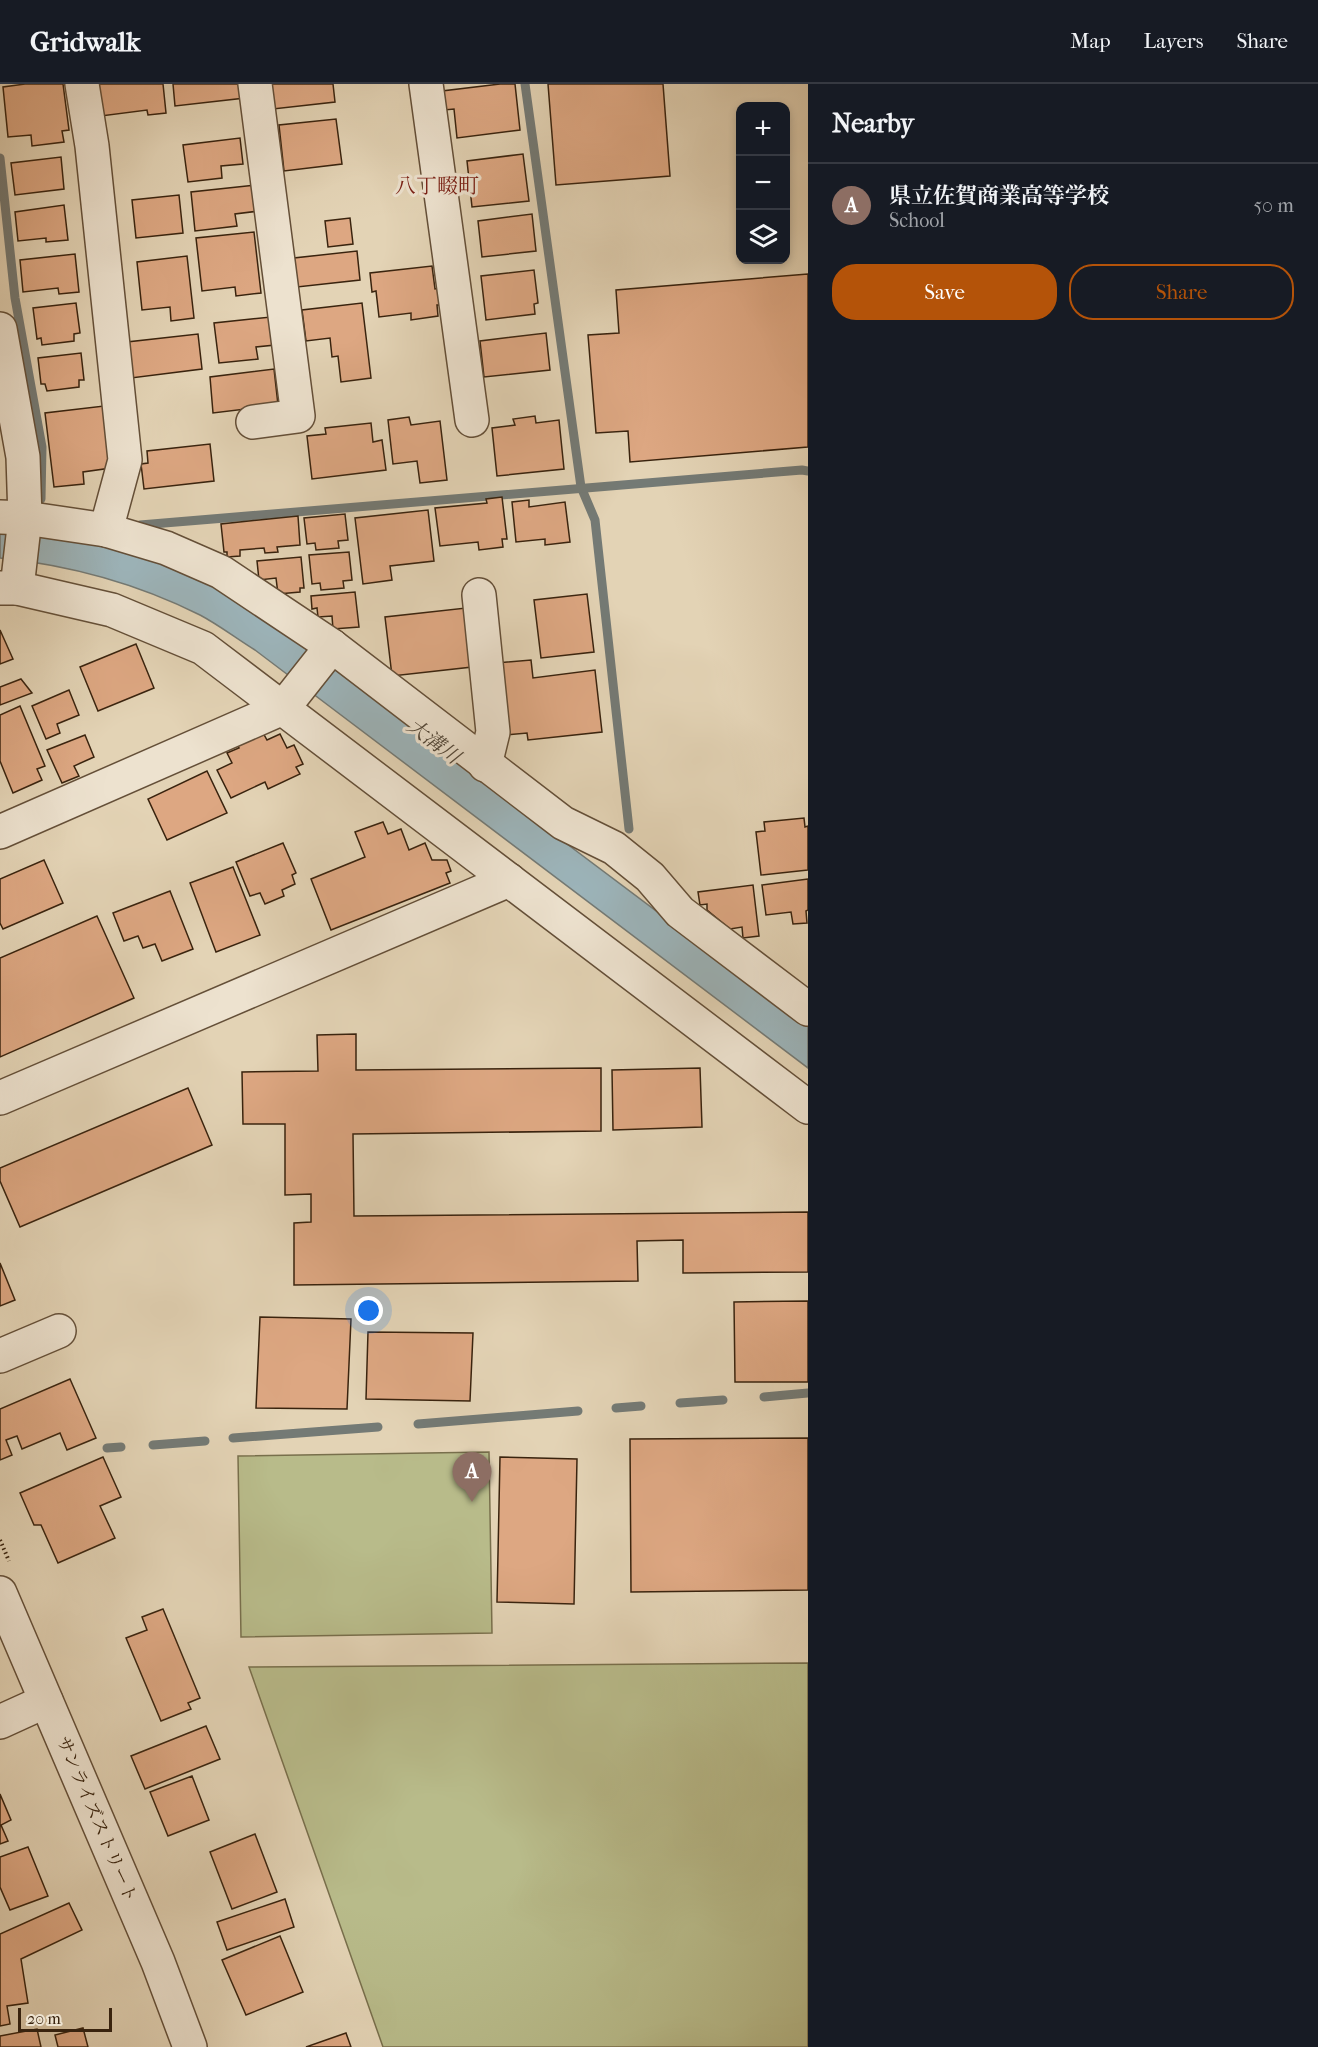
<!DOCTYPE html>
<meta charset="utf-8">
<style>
body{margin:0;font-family:"IM FELL French Canon","Noto Serif JP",serif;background:#20242c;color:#f1f3f6}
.controls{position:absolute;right:18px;top:18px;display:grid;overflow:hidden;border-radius:12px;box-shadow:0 3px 9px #0003}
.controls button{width:54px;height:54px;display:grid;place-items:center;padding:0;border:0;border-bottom:2px solid #363941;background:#171b24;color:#f1f3f6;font:30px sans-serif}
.scale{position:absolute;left:18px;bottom:15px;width:94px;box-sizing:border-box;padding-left:6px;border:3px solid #39230e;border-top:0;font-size:16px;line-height:21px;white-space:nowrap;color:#39230e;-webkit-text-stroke:4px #ede2cf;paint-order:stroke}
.you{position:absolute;left:369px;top:1227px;width:21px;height:21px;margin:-15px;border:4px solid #fff;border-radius:50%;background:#1a73e8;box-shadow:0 0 0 9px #1a73e833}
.badge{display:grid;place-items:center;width:39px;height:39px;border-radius:50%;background:#b45309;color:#fff;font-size:20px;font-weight:700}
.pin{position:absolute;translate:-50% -50px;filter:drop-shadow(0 2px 3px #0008)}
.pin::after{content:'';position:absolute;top:32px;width:21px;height:18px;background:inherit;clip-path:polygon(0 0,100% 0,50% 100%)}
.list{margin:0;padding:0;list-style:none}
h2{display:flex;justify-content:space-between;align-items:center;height:78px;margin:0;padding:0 24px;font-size:26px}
h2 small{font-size:20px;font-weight:400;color:#9ea1a6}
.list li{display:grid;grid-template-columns:39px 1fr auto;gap:18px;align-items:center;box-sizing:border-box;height:84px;padding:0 24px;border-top:2px solid #363941}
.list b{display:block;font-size:22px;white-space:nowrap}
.list p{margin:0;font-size:20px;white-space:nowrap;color:#9ea1a6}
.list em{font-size:20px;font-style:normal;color:#9ea1a6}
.actions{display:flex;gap:12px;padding:18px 24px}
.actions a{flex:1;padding:14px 0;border:2px solid #b45309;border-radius:24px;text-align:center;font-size:21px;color:#b45309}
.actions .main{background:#b45309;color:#fff}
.icon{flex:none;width:33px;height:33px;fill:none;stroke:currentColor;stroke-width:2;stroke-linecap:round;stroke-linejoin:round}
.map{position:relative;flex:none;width:808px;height:1963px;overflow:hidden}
header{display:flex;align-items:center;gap:36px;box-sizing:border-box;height:84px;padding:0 30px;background:#171b24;border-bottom:2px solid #363941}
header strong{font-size:28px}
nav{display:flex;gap:33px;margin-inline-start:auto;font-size:21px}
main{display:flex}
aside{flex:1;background:#171b24}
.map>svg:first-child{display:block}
.green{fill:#b8bb8a;stroke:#786f4c;stroke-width:1.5}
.water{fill:#9cb4ba;stroke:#747a75;stroke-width:1.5}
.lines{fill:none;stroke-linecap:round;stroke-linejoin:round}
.stream{stroke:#747a75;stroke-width:9}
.building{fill:#dda782;stroke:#39230e;stroke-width:1.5}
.minor-casing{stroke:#644f38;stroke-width:36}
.path{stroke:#39230e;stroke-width:4;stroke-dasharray:1.5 3;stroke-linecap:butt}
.minor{stroke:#ede2cf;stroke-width:33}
.labels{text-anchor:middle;stroke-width:6;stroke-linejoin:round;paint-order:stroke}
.street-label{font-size:18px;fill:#39230e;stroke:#ede2cf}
.water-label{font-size:20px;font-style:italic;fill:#524739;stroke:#ede2cf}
.quarter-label{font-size:21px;fill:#7a1f14;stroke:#ede2cf}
</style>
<header>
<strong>Gridwalk</strong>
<nav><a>Map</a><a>Layers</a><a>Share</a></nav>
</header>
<main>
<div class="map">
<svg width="808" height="1963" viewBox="0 0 808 1963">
<rect width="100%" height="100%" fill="#e3d3b5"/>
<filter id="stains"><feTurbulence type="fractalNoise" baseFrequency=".00333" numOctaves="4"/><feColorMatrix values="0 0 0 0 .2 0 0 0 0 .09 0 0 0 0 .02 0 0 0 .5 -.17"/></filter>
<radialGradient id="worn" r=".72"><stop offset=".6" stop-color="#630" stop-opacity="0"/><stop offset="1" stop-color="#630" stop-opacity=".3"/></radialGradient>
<g class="green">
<path d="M489,1368L492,1549L241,1553L238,1372Z"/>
<path d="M808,1579V1963H383L249,1583Z"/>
</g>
<path class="water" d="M0,441L42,445L163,476L217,500L273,539L808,941V984L255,566C237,555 219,541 200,531C138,500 69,481 0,474Z"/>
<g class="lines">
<g class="stream">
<path d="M525,0L581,403L595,436L629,745"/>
<path d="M0,74L15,214L42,363L41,415"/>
<path d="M140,441L802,386L808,387"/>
<path d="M764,1313L808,1309"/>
<path d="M680,1319L723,1316"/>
<path d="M616,1324L641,1322"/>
<path d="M418,1340L578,1327"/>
<path d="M233,1354L378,1343"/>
<path d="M153,1361L205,1357"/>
<path d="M107,1364L121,1363"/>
</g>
</g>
<g class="building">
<path d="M25,0H63L69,46L62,47L64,58L32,62L31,51L8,53L3,3Z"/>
<path d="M97,0H163L166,29L148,31L147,26L101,32Z"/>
<path d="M173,0H244L245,14L175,22Z"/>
<path d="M270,0H333L335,18L273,25Z"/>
<path d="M500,0H515L520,46L457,54L454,25L444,26L442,7Z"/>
<path d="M548,0H663L670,92L556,101Z"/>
<path d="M336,35L342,80L284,87L279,41Z"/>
<path d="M240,54L243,80L221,82L222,94L188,98L183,61Z"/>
<path d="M523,70L529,117L472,123L467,77Z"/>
<path d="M61,73L64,105L15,111L11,79Z"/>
<path d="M256,101L259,127L235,130L237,142L195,147L191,108Z"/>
<path d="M179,111L183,149L136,154L132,116Z"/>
<path d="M64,121L68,156L46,158V154L18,157L15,128Z"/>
<path d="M532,130L536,167L482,173L478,137Z"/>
<path d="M350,134L353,160L328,163L325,137Z"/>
<path d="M254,148L261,209L236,212L235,203L202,207L196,154Z"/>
<path d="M357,167L360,196L297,203L294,174Z"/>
<path d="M75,170L79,208L59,210L58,204L23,208L20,176Z"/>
<path d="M187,172L194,234L171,237L170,223L142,226L137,178Z"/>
<path d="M432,182L435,205L441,204L443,221H437L438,232L411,236V229L379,233L376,207L372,208L370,189Z"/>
<path d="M534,186L538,219L534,220L535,230L486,236L481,192Z"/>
<path d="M808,190V363L630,378L628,347L596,349L588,251L619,249L616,206Z"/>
<path d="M76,219L80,249L74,250V257L42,261L41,254L37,255L33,224Z"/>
<path d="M362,219L371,294L341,298L338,272L332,273L330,254L306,257L302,226Z"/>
<path d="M271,233L275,261L256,263L258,275L219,279L214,239Z"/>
<path d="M546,249L550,286L484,293L480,257Z"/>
<path d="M198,250L202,285L131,294L127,258Z"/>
<path d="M81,269L84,296H79V303L47,307L45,300H41L38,274Z"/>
<path d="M274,285L278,321L213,329L210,293Z"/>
<path d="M104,322L111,384L83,388L84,400L54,403L45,329Z"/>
<path d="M535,332L536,339L559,336L564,385L497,392L492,344L515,341L513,335Z"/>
<path d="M409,333L411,341L440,337L447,396L420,399L417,377L393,380L388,336Z"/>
<path d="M371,339L373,358L382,356L386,386L312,395L307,352L326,350L325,344Z"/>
<path d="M210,360L214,397L144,405L141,380L148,379L147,367Z"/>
<path d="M502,413L507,455H502L503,463L479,466L478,458L440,462L435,424L487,419L486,415Z"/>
<path d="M529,416V423L565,418L570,458L545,461V455L516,458L512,418Z"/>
<path d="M428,426L434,477L390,482L392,496L363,500L355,434Z"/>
<path d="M345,430L348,456L338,457L339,464L316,466L315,459L307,460L304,434Z"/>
<path d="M298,432L300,461L277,463L278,468L265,469L264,464L240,466V472L227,473V468H224L221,440Z"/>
<path d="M349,468L352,496L343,497L344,504L321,506L320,499L312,500L309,471Z"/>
<path d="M301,473L304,504H300V508L278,510L276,494L259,496L257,477Z"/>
<path d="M355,508L359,543L333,545L332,532L318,533L317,524L312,525L311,512Z"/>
<path d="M587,510L594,568L541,574L534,516Z"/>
<path d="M466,524L472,583L392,592L385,533Z"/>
<path d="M0,546L13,575L0,580Z"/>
<path d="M136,560L154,604L98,627L80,583Z"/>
<path d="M531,576L533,594L595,586L602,648L528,656L527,649L506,651L497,579Z"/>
<path d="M21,595L32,609L0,621V603Z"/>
<path d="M69,606L79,631L57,640L60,649L46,655L32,622Z"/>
<path d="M20,622L45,682L37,685L42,696L13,709L0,677V631Z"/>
<path d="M262,647L267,656L280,650L287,664L294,661L303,680L296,683L300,690L268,705L265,698L231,714L217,686L232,679L227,669L239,664L236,659Z"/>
<path d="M85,651L94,673L74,682L79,692L62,699L47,666Z"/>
<path d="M207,687L227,729L167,756L148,715Z"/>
<path d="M804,734L805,743L808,742V786L761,791L756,748L765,747L764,738Z"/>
<path d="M383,738L388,750L401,745L409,766L425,759L432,776H447L451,787L446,789L450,799L331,846L311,795L365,773L355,748Z"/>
<path d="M283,759L296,789L292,791L295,800L282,806L284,812L265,820L260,809L250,812L236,778Z"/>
<path d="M44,776L63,819L3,845L0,839V795Z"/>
<path d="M233,783L260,851L216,868L190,799Z"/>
<path d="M808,795V826L806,827L807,839L793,840L791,828L766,831L762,801Z"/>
<path d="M753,801L759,852L743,854L742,843L730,845L707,826V820L700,821L698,808Z"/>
<path d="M170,807L193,865L162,877L155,860L143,864L138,852L124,857L113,829Z"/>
<path d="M97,832L134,914L0,973V874Z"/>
<path d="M356,950V986L601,984V1047L353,1050L354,1132L808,1128V1188L683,1189V1156L637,1157L638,1197L294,1201V1139L311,1138V1110L285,1111V1040H243L242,988L318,987L317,951Z"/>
<path d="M700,984L702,1043L613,1046L612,986Z"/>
<path d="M188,1004L212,1061L20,1143L0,1097V1084Z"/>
<path d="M0,1179L15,1216L0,1222Z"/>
<path d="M808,1217V1298H735L734,1218Z"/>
<path d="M260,1233L351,1235L347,1325L256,1324Z"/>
<path d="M368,1248L473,1249L470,1317L366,1315Z"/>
<path d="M70,1295L96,1354L67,1366L60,1349L22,1365L17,1352L6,1356L12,1371L0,1376V1325Z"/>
<path d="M808,1354V1506L631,1508L630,1355Z"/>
<path d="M103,1373L121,1413L100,1422L115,1454L58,1479L41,1441H34L20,1409Z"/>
<path d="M500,1373L577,1375L574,1520L497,1518Z"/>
<path d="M163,1525L200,1614L188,1619L191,1625L161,1637L126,1554L147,1546L142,1533Z"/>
<path d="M206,1642L220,1675L145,1705L131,1672Z"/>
<path d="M192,1692L209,1736L168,1752L150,1708Z"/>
<path d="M0,1710L11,1736L1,1741L8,1757L0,1760Z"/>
<path d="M255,1750L277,1808L232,1825L210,1768Z"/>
<path d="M28,1763L48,1812L10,1826L0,1803V1773Z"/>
<path d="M285,1815L294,1843L227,1866L217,1838Z"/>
<path d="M69,1819L82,1846L21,1875L28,1919L7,1922L10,1940L0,1942V1850Z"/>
<path d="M280,1852L303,1908L246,1931L222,1876Z"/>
<path d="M83,1944L88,1963H58L55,1951Z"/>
<path d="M37,1945L41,1963H0V1952Z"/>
<path d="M346,1949L351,1963H306Z"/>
</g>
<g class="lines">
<defs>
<g id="minor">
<path d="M82,0L92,62L125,376L106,446"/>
<path d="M426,0L472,336"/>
<path d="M0,245L23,373L25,434L17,504"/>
<path d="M253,338L298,332L255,0"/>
<path d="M0,433L25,434L106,446L166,464L221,488L332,562L563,739L614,764L650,793L680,828L808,925"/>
<path d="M0,504H17L112,526L203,564L808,1023"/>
<path d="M479,511L493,648L485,681"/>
<path d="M0,748L283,624L332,562"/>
<path d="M0,1014L509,796"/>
<path d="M0,1272L59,1247"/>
<path d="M0,1509L158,1878L190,1963"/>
<path d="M0,1638L46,1617"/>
</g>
</defs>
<use href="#minor" class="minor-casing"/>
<path class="path" d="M0,1456L9,1477"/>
<use href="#minor" class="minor"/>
</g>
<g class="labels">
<g class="street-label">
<text transform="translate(97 1735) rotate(67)" y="6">サンライズストリート</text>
</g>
<g class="water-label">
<text transform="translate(434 657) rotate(37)" y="7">大溝川</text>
</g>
<g class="quarter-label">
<text x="437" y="109">八丁畷町</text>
</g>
</g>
<rect width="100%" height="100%" filter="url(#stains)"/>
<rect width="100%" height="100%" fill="url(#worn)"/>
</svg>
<div class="controls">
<button>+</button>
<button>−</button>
<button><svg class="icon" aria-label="layers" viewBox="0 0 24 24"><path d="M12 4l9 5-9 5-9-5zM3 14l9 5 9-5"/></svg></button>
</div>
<div class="scale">20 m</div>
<div class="you"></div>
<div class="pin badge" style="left:472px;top:1418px;background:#8d6e63">A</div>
</div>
<aside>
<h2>Nearby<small></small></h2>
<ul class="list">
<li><span class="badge" style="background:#8d6e63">A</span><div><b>県立佐賀商業高等学校</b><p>School</p></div><em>50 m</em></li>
</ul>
<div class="actions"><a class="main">Save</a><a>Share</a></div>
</aside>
</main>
